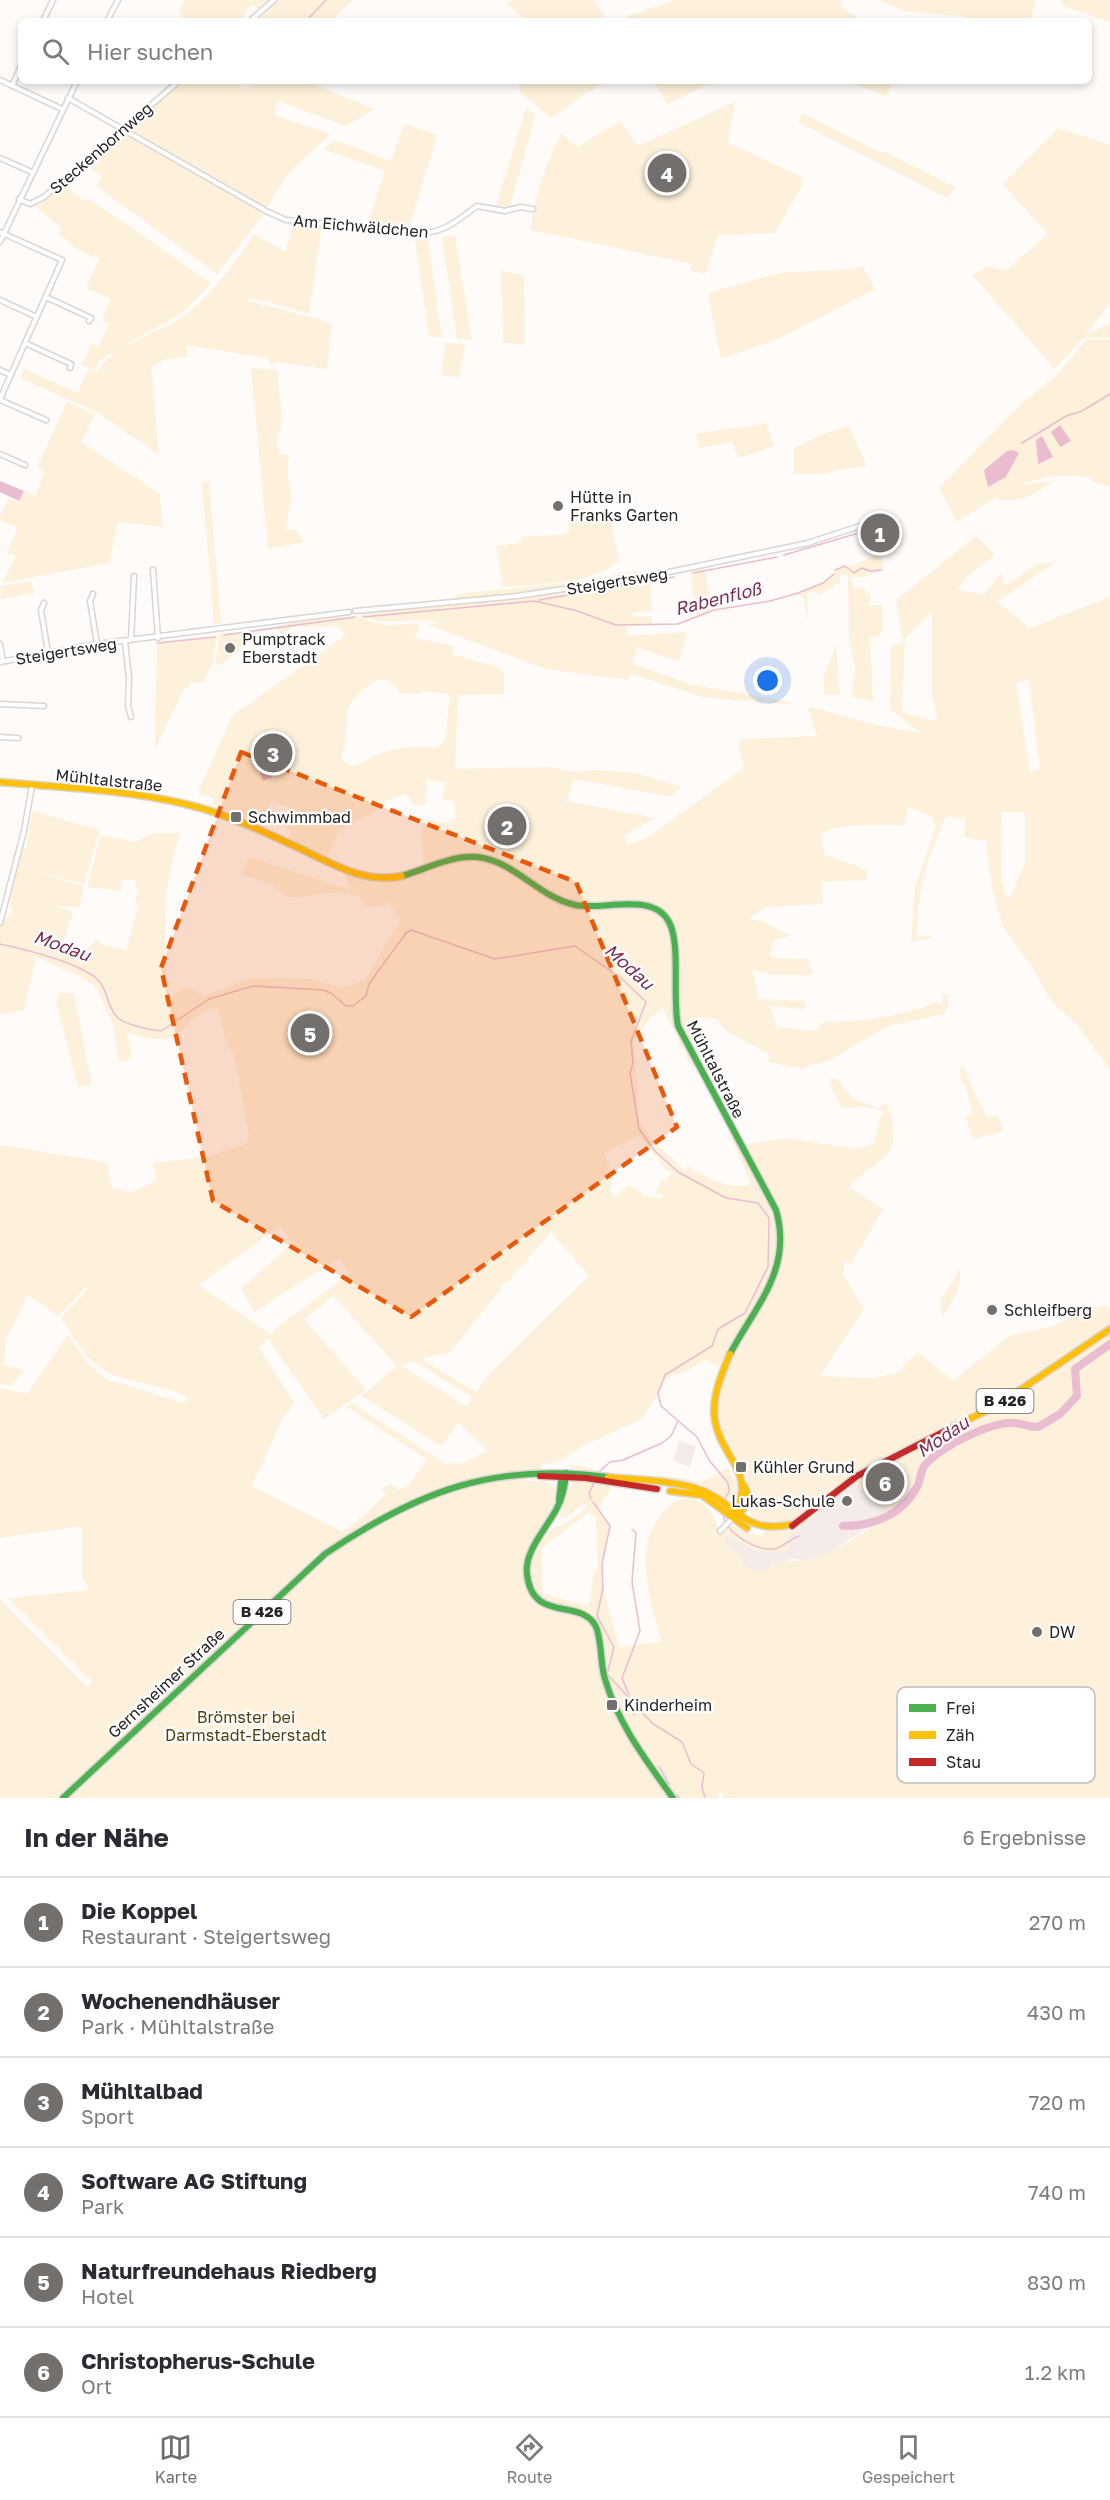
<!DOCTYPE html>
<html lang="de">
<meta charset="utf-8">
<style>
body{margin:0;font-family:"Golos Text",sans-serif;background:#f2f2f3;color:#2b2b33}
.you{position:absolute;left:768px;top:681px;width:21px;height:21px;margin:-15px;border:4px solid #fff;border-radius:50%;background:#1a73e8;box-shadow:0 0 0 9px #1a73e833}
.badge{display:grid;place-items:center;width:39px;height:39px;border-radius:50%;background:#736f6d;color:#fff;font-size:20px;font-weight:700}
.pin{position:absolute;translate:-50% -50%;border:3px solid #fff;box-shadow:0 2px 6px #0006}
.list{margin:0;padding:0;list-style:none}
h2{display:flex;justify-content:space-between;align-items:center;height:78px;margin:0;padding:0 24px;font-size:26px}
h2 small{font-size:20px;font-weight:400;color:#7c7c81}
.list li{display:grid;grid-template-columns:39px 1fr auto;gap:18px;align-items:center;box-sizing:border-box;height:90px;padding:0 24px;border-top:2px solid #e1e1e2}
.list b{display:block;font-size:22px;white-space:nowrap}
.list p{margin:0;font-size:20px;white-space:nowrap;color:#7c7c81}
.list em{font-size:20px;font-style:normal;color:#7c7c81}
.icon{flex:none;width:33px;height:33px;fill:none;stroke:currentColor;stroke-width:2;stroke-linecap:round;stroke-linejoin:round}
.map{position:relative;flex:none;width:1110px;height:1798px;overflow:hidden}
.search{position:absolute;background:#fff;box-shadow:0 3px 9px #0003;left:18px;right:18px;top:18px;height:66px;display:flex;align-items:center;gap:15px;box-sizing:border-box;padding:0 21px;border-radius:9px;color:#7c7c81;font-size:22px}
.sheet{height:618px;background:#fff}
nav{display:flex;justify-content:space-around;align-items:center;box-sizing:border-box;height:84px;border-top:2px solid #e1e1e2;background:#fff;font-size:16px;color:#7c7c81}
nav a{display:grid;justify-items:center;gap:3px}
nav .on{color:#736f6d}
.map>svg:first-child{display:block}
.built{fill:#f5ebe8}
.green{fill:#fdf1dc;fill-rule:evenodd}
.water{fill:#eabcd0}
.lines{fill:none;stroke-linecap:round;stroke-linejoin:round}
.stream{stroke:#eabcd0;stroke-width:1.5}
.river{stroke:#eabcd0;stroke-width:8}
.street-casing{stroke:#d9d6d4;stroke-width:7}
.fast-casing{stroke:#d9d6d4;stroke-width:9}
.slow-casing{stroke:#d9d6d4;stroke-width:9}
.jam-casing{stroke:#d9d6d4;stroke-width:9}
.street{stroke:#fffefe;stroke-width:4}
.fast{stroke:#4caf50;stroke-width:6}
.slow{stroke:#ffc107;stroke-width:6}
.jam{stroke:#c62828;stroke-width:6}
.marked{fill:#e8590c;fill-opacity:0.2;stroke:#e8590c;stroke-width:4.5;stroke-dasharray:12 8;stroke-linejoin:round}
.poi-dot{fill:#736f6d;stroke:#fff;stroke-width:2}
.labels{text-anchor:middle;stroke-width:4.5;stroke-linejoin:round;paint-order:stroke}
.shield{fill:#fff;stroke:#686564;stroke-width:1.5}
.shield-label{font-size:15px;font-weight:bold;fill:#282322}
.street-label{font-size:16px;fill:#282322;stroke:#fff}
.poi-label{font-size:16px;fill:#282322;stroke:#fff;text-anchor:start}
.park-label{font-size:16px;fill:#543f0f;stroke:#fff}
.water-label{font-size:18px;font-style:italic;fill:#7a2f57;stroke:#fff}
.key{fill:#fff;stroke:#bebdbd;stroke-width:1.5}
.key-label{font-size:16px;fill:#282322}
</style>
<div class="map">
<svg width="1110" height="1798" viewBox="0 0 1110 1798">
<rect width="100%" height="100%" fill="#fefbf9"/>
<g class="built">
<path d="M679,1441L696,1446L690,1467L673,1461Z"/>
<path d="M883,1466L891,1513L828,1553L807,1560L792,1559L773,1564L767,1570H753L744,1566L723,1539L727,1535L754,1550L779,1552L789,1535L812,1519L827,1501Z"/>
</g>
<g class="green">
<path d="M184,0H273L262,10L251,5L240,21H186L179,12Z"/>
<path d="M279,0H352L332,21H256Z"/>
<path d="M514,0H593L605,15L595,21H526L506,3Z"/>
<path d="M675,0H841C842,14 853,11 859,21L620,19Z"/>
<path d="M878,0H1036L1030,21H985L960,16L907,12Z"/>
<path d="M1061,0H1110V22L1061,5Z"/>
<path d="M183,81H238L243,89L251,86L254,81H306L374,109L346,126L278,101L274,115L330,134L288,174L266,209L228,185L127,130Z"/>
<path d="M524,81H605L551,118L521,93L519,86Z"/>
<path d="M654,81H716L667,104Z"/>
<path d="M848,81H892L887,97Z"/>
<path d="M735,102L728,143L801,177L803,183L775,233L718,235L706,274L691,271L692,264L531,230C534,196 546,165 561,133L578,147L620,121L638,146Z"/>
<path d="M526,108L536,115L510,206H496Z"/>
<path d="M803,113L879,152L888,153L956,188L947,198L798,122Z"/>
<path d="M404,124L437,135L408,231L367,226L385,171L323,149L335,140L391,161Z"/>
<path d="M1058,128L1110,145V303L1084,336L1110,323V338H1083L1055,369L972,275L988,266L1005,271L1048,234L1003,184Z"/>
<path d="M123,132L260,210L263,215L217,274L96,186L102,177L85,165Z"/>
<path d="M63,185L85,201L88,198L211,283L183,312L98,361L96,370L82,365L91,344L98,347L109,324L102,320L111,299L86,288L99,259L75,248L59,234L61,228L34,205H39Z"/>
<path d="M294,224L322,226L309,314L267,301L244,298L248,301L332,323L327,369L275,362L271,366L267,358L187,345V357L166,359L151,366L159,455L98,413L20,378L24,369L78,393L88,369L98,372C112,342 164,333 189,312C215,290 236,262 254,234L285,252Z"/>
<path d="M455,235L472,340L457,339L442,237Z"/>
<path d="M428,240L442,338L429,336L415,240Z"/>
<path d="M862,266L875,289L782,337L721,359L708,293L780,273L855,269Z"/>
<path d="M501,271L524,275L525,344L503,343Z"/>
<path d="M1086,340H1110V487L1091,481L1092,476L1090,478C1032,468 1002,493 957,522L939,488L1022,403L1057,375Z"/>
<path d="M446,343L465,344L459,378L441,375Z"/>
<path d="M251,368L277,370L282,420L277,443L280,454L289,455L287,473L292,495L285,530H297L304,542L268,549Z"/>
<path d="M67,402L95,414L81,442L160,494L163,527L118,522L109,563L2,583L16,556L7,552L18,528L0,520V517L8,499L18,503L24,491L35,496L45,472L37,468Z"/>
<path d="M766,423L774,446L739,458L732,442L699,448L696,434C720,429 742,428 766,423Z"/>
<path d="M849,426L866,465L822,474H794V448L821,435Z"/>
<path d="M1055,480C1038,493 1018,505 996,498L1020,485Z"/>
<path d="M202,482H209L221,623L214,624Z"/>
<path d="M579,505L611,522L619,559C598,585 535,584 503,587L496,546L520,543L522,537L567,534Z"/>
<path d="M976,536L995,555L970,574L957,589L984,595L1001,574L1005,586L1037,564L1056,562L997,602L1030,628L1110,597V1070L1078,1026L1051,1001L1035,971L1003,927L992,889L986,839L977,840L964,836L965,820L949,816C941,820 941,828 938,835C924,869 916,900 917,937L930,936L932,938L911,942L915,888L936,826L931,816L908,807L905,825C885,827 836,821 822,834L824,854L867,870L866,880L822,882L823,904L766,907L748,919L762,921L791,936L774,940L770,954L772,958L809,959L812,975H774L752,970L759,999L804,1001L805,1009L770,1006L777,1027L815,1031L824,1021C845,1025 916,1014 935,1002L942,1004V994H948V1008L944,1014L887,1026L827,1062L809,1065L803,1069L768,1062L770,1054L729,1033L715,1018H689L691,1035L701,1060L693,1069L663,1008L651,1017L634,1042L639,1121L651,1138L685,1171L688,1166C708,1178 728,1191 751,1184L726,1126L727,1121L740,1145L787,1138L855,1149L874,1144L880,1117L884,1111L866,1107L842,1108L829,1084L831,1079H838C852,1100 854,1099 878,1108L887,1103C906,1162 882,1152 849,1187L883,1209L851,1264L845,1261L843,1275L864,1309L820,1376L871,1378L896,1373L918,1352L953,1381L1009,1336L1049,1327L1104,1305L1110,1309V1798H723V1793L719,1792L718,1798H0V1599L87,1687L92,1682L8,1598L89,1590L82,1577V1526L0,1538V1388L27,1394L68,1335L89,1365L106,1379L184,1403L187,1397C158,1382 120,1385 94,1363C81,1352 71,1333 61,1318L89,1288L86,1286L58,1316L28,1295L6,1340L4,1365L25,1370L10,1386L0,1383V1145L107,1162L111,1187L130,1193L156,1181L153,1163L205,1157L247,1143L249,1136L234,1053L227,1045L217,1007C173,1018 190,1055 127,1032L132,1055L128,1060L119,1062L112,1022L97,989L84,978L36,957L24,1010L0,1015V925L12,912L9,896L22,850L26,847L32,811L100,830L84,884L37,872L82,886L83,890L80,907L52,906L73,912L61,949L64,953L69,952L70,958L80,956V952L87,950L97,938L101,944L126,950L139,904L134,900L138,895L135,880L123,879L121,891L87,887L101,835L134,842L154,833H181C161,879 164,950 168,1000L184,987L205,996L249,978L312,979L341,988L365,980L400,920L388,901L382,906L367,907C356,879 309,900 288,897L272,885L241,874L249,857L348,889L351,888L343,874L345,869L377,879L425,868L421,839L424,819L448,823L456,819L454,801L443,800L445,783L427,780L425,805L415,806L406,794L380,803V809L339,830L326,860L286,843L292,831L279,823L292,809L272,801L261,826L212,804L214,799L198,793L232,716L346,635L337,626L292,627L281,635L277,627C296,621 335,616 356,617C367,618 377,626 391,625C409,624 424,623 442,624C418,613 381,631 359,613L436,605L464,593L581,582L635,571L642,577L650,576L652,611L633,612L632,617L652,616V625L627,626V636L687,632L679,662L637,647L633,664L693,685L787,701L790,703L789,705L703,697L631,674L627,680L546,669L421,622L415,638L453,646L452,654L494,666L504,672V694L458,695L455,769L549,767L572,772L597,770L636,773L681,787L672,797L574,779L566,801L655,818L624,836L629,844L647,838L744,768L738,745L742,739L817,736L809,711L806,710L812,707L871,724L921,733L890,709L891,649L893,645L903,643L896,600ZM932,611V692L938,722L902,712L905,638ZM377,680H389L400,693L420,694L423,691L450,694L445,741L437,748C400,745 385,749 353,767L341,759C356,715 329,713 377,680ZM1029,680L1040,769L1030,772L1016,683ZM1002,812H1025V863L1010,898L1005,896L1003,883H1001ZM639,1136L666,1170L671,1172L667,1181L662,1179L655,1193L663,1195L662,1198L643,1196L644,1194L628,1185L615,1197L610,1192L613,1178L604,1153ZM280,1226L293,1243L241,1288L254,1312L339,1258L350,1273L275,1329L271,1335L199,1285ZM551,1232L589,1276L491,1372L476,1392L421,1359L450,1352L501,1289L503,1282L507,1283ZM333,1296L397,1366L362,1396L441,1446L458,1423L488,1451L461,1464L453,1462L447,1465L352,1403L347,1407L427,1460L408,1486L397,1490L392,1484L382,1488L386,1494L367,1513L342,1532L252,1486L282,1420L294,1402L259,1348L268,1339L324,1419L366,1390L304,1319ZM705,1359L726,1371L718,1405V1425L747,1480L752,1495L750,1518L767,1526L763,1536L749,1533L733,1524L721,1535C718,1527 714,1515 707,1507C678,1479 648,1525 646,1551C643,1576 654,1617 662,1642L619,1647L603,1588L602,1564L609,1527L599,1507L613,1484L624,1476L569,1464L576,1479L571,1484L559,1516L564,1518L584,1504L587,1507L566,1523L552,1529L532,1550L529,1547L531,1543L534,1542L554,1508L555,1489L547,1482L509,1479L508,1472L543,1469L540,1465L563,1460L584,1445L642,1419L669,1376L686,1372ZM413,1361L472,1397L467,1407L401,1366ZM854,1483L891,1513C865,1531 840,1551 810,1559C794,1563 780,1557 767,1570H753L744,1566L741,1557L723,1539L727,1535C746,1547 764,1557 787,1550L790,1535L812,1519L827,1501ZM589,1512L596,1519L598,1570L594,1571L589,1606L543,1594L541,1549Z"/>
<path d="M879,553L885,570L859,578L851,576L854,590L862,587L871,597L869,606L882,605L883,631H879V636L870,637L873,702L852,696L855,666L849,640L848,575L840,574V582L817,596L816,591L807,593L808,624L804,598L793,594C810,589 829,585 836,568L854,565Z"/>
<path d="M704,565L712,611L696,616L690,568Z"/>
<path d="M30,581L35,593L0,599L1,586Z"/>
<path d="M258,631L260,634L221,665L215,661L220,634Z"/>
<path d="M217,636L213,663L202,683H190L188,688L185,687L155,749L157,643Z"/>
<path d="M836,645L840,695H824V677Z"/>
<path d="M59,993H74L92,1085L78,1087L56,1002Z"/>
<path d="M964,1066L974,1092L988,1118L998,1115L1004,1131L973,1139L965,1117L973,1114L965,1086L961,1083L960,1067Z"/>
<path d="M959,1270C965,1282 950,1306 942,1317L941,1300Z"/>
<path d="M728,1468L740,1489L733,1502L700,1484L679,1480L639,1477L662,1475L702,1482Z"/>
</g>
<g class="water">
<path d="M1060,425L1071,441L1060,447L1051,432Z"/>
<path d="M1042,436L1053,457L1038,464L1036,440Z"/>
<path d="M1012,450L1019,453L1006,477L988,487L984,470L1007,451Z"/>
<path d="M0,481L24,491L19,501L0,492Z"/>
<path d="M276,738H287L286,746L291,759L269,768L272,777L263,781L255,759L275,750Z"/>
</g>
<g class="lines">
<g class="stream">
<path d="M306,21L326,0"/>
<path d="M1022,443L1066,416L1082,411L1110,394"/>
<path d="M784,555L872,529"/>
<path d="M835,570L845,566L854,573L862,568L870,571L881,570"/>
<path d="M693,573L777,557"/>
<path d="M539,600L674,577"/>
<path d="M363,617L534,601L574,610L616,625L678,624L714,610L770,601L798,593L823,583L834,574"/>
<path d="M224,635L355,617"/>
<path d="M157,643L215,637"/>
<path d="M0,944C28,950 68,960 92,975C109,985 105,1006 118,1018C126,1025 151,1030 161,1031L209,999L253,986L323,990L331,993L346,1006H353L366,996L369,984L406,933L411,930L495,959L575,946L621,978L646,1002L631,1041L633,1063L630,1073L639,1129L655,1151L678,1172L726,1198L758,1203L769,1218L768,1267L745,1313L718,1329L712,1346L665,1375L658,1393L661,1406L697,1437L709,1460L728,1483L729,1492L724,1500"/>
<path d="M600,1471L610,1462L623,1460L662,1443L671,1436L678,1421"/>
<path d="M591,1499L589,1494L594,1482"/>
<path d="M593,1502L610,1526L602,1564L603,1588L597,1616L614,1647L607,1674L652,1723L682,1742L691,1764L704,1773L702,1787L705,1798"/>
<path d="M723,1514C725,1533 756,1551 774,1549C782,1548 790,1539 799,1536"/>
<path d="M629,1695L622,1678L640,1631L632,1582L636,1533L632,1529"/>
<path d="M630,1699L634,1715"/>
<path d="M659,1766L669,1784"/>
<path d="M677,1795L679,1798"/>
</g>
<path class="river" d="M843,1526C873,1526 902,1515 917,1487C921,1480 920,1471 925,1465C940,1447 983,1426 1007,1423C1016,1421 1028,1427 1038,1427L1060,1414L1077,1396L1075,1369L1110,1344"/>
<defs>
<g id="street">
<path d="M43,21L53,0"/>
<path d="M107,21L118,0"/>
<path d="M250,21L274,0"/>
<path d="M0,80L62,109"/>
<path d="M12,86L21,66"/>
<path d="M68,98L266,211L286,220L426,233C448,230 459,219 477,206L505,211L520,207L533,209"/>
<path d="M0,158L32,172"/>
<path d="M19,199L30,204L44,197L179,81"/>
<path d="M0,232L62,260L0,399"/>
<path d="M0,242L77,81"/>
<path d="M46,297L91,318L89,321"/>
<path d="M0,300L37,317"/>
<path d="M25,343L71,364L70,368"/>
<path d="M0,370L11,375"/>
<path d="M0,400L46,420"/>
<path d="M0,454L25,465"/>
<path d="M153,570L158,638"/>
<path d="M93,594L90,601L97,644"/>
<path d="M44,603L41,610L48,653"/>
<path d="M355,611L517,596L650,576L808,543L872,522"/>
<path d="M131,640L134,576"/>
<path d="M125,641L129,678L128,706L131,717"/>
<path d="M0,644L3,661"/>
<path d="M0,662L97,644L349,612"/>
<path d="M0,704L44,706"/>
<path d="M0,737L18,738"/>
<path d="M0,923L24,831L32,786"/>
<path d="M720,1531L732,1519"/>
</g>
<g id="fast">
<path d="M402,876C426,869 452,855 477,857C515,861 538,897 575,905C602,911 653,891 669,922C681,944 672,997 678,1026L776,1210C793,1269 756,1305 730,1354"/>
<path d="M566,1473C565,1486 563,1497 557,1508C547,1528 524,1551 527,1574C532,1623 579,1598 595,1625C602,1636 600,1665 605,1679C618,1724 646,1760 673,1798"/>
<path d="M559,1500L562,1475"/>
<path d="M63,1798L325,1554C418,1491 494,1462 608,1477"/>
</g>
<g id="slow">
<path d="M0,782C62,788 125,789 185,804C225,813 262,831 299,848C333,864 364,884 402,876"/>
<path d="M730,1354C721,1375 711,1399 715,1421C722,1459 759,1475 733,1515"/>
<path d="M951,1428L998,1405L1110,1329"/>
<path d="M608,1477C636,1480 668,1480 695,1488C739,1501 738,1536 794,1524"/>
<path d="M670,1491L702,1495L747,1528"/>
<path d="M737,1517C746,1507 751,1496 743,1484"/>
</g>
<g id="jam">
<path d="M540,1476L586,1478L657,1489"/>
<path d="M792,1526L857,1476L951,1428"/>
</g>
</defs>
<use href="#street" class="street-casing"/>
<use href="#fast" class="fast-casing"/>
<use href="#slow" class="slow-casing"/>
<use href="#jam" class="jam-casing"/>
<use href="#street" class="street"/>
<use href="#fast" class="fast"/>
<use href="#slow" class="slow"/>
<use href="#jam" class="jam"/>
</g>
<path class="marked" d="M241,752L576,882L677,1127L411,1317L213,1201L161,968Z"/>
<g class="poi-dot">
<circle cx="558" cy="506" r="6"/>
<circle cx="230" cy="648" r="6"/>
<rect x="230" y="811" width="12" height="12" rx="3"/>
<circle cx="992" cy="1310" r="6"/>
<rect x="735" y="1461" width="12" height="12" rx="3"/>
<circle cx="847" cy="1501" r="6"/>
<circle cx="1037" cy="1632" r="6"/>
<rect x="606" y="1699" width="12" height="12" rx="3"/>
</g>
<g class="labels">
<g class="shield">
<rect x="976.5" y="1389" width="57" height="24" rx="4.5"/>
<rect x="233.5" y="1600" width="57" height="24" rx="4.5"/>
</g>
<g class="shield-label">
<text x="1005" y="1406">B 426</text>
<text x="262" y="1617">B 426</text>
</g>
<g class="street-label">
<text transform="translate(101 148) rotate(-41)" y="6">Steckenbornweg</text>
<text transform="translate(361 226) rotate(5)" y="6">Am Eichwäldchen</text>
<text transform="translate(617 581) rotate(-9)" y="6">Steigertsweg</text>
<text transform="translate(66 651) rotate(-9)" y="6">Steigertsweg</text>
<text transform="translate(109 780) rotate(6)" y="6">Mühltalstraße</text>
<text transform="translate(716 1069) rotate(63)" y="6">Mühltalstraße</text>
<text transform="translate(166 1683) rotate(-43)" y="6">Gernsheimer Straße</text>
</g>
<g class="poi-label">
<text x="570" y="503">Hütte in<tspan x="570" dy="18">Franks Garten</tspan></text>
<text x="242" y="645">Pumptrack<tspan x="242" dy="18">Eberstadt</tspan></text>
<text x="248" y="823">Schwimmbad</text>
<text x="1004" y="1316">Schleifberg</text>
<text x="753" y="1473">Kühler Grund</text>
<text x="835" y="1507" text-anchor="end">Lukas-Schule</text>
<text x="1049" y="1638">DW</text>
<text x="624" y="1711">Kinderheim</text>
</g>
<g class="park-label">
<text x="246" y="1723">Brömster bei<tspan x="246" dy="18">Darmstadt-Eberstadt</tspan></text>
</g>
<g class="water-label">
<text transform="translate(718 599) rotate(-14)" y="6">Rabenfloß</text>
<text transform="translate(62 946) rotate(20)" y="6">Modau</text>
<text transform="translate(629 967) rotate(42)" y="6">Modau</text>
<text transform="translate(943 1437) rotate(-34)" y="6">Modau</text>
</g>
</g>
<rect x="897" y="1687" width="198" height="96" rx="9" class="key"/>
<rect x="909" y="1704" width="27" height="8" fill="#4caf50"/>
<rect x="909" y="1731" width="27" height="8" fill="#ffc107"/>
<rect x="909" y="1758" width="27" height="8" fill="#c62828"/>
<g class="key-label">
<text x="946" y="1714">Frei</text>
<text x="946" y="1741">Zäh</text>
<text x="946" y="1768">Stau</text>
</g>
</svg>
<div class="you"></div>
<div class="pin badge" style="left:880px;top:533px">1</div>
<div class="pin badge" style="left:507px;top:826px">2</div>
<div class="pin badge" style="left:273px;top:753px">3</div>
<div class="pin badge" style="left:667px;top:173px">4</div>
<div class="pin badge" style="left:310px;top:1033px">5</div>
<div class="pin badge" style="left:885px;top:1482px">6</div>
<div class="search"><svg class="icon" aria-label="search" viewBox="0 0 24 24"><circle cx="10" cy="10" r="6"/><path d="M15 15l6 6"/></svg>Hier suchen</div>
</div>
<section class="sheet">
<h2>In der Nähe<small>6 Ergebnisse</small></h2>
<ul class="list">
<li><span class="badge">1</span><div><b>Die Koppel</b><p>Restaurant · Steigertsweg</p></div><em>270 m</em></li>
<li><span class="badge">2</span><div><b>Wochenendhäuser</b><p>Park · Mühltalstraße</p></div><em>430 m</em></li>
<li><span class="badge">3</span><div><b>Mühltalbad</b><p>Sport</p></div><em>720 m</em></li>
<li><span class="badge">4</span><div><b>Software AG Stiftung</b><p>Park</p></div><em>740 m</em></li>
<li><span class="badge">5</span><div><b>Naturfreundehaus Riedberg</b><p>Hotel</p></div><em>830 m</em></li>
<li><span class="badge">6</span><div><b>Christopherus-Schule</b><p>Ort</p></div><em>1.2 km</em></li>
</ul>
</section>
<nav>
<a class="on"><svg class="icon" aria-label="map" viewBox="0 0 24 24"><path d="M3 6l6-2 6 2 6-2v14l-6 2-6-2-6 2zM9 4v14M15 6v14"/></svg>Karte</a>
<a><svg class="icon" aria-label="directions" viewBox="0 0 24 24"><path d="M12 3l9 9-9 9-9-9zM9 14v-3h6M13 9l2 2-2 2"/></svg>Route</a>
<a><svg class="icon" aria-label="saved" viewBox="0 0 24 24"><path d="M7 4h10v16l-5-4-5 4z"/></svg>Gespeichert</a>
</nav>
